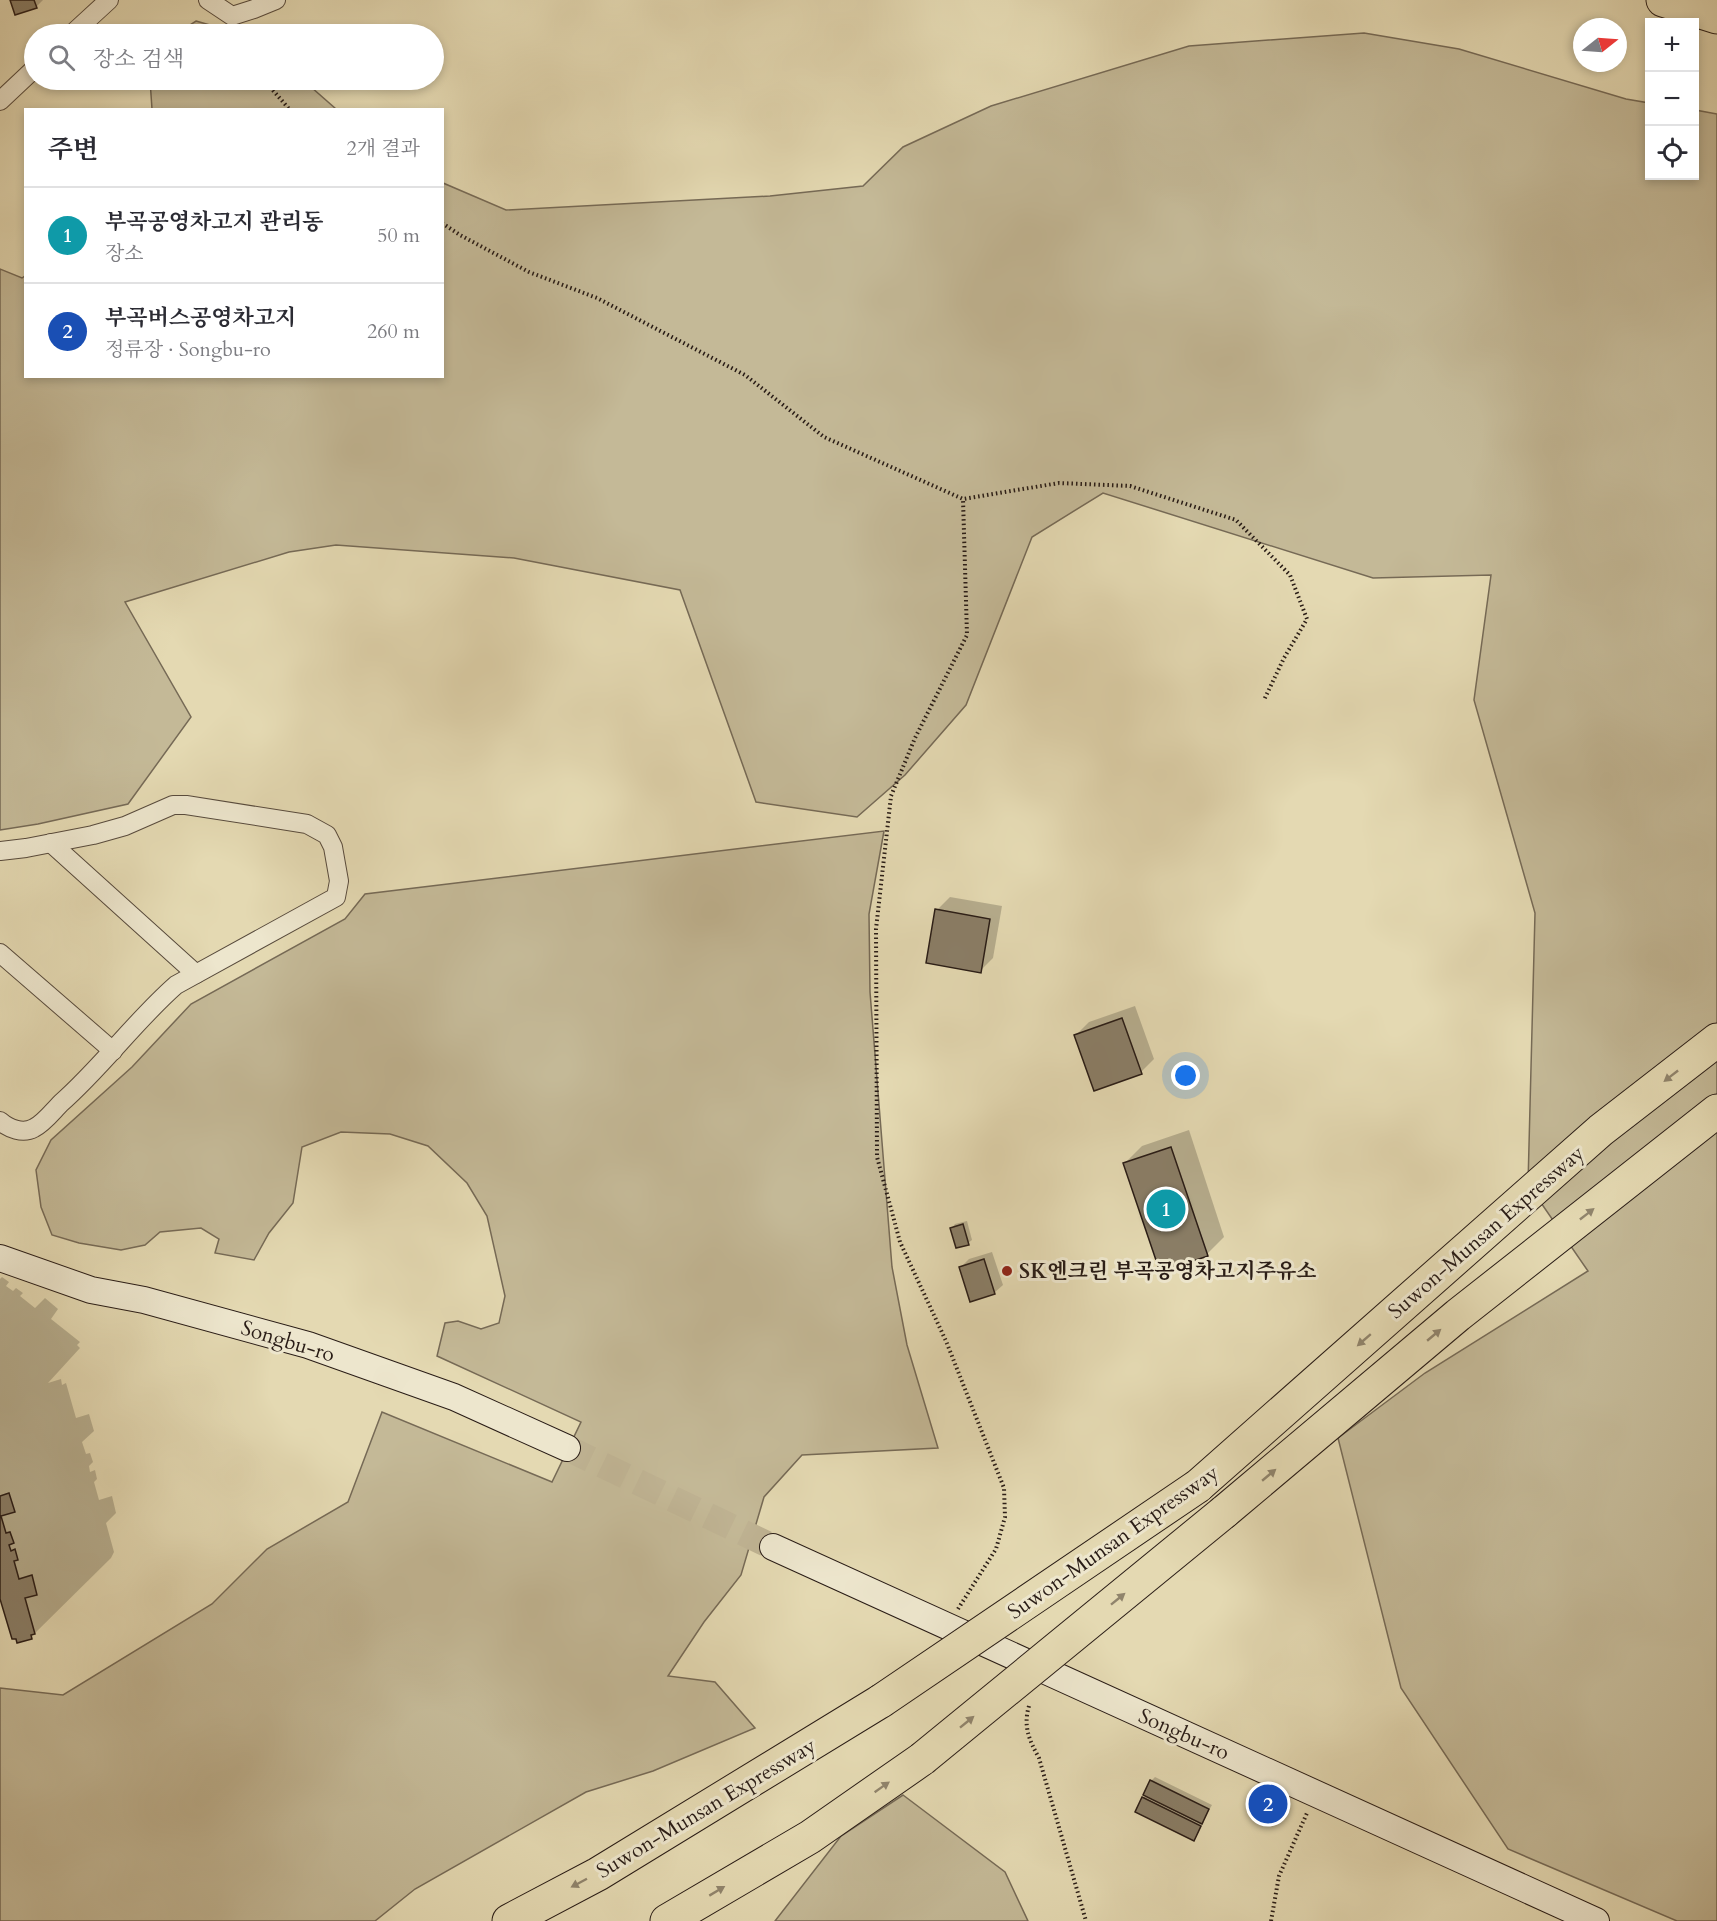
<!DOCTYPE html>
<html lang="ko">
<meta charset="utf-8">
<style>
body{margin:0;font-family:Cardo,"Noto Serif KR",serif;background:#f7f7f7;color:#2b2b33}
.controls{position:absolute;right:18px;top:18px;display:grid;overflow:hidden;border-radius:0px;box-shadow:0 3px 9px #0003}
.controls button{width:54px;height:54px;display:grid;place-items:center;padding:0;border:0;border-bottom:2px solid #e1e1e2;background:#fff;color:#2b2b33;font:30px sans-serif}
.compass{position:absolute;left:1573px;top:18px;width:54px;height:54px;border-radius:50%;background:#fff;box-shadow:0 3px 9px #0003;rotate:73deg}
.you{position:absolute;left:1186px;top:1076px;width:21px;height:21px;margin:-15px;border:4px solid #fff;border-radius:50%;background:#1a73e8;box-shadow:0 0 0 9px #1a73e833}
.badge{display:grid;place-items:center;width:39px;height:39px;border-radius:50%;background:#8f2418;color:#fff;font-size:20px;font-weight:700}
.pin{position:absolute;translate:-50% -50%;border:3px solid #fff;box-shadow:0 2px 6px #0006}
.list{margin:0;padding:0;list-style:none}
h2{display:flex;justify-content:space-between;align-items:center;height:78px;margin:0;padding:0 24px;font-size:26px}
h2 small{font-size:20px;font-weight:400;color:#7c7c81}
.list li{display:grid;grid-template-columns:39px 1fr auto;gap:18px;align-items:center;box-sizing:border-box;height:96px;padding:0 24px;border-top:2px solid #e1e1e2}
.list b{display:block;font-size:22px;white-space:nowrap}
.list p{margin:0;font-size:20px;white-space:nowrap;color:#7c7c81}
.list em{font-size:20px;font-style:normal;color:#7c7c81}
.icon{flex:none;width:33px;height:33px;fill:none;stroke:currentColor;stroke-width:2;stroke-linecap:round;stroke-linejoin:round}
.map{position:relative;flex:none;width:1717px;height:1921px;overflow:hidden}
.search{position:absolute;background:#fff;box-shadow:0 3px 9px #0003;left:24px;top:24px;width:420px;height:66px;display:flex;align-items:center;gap:15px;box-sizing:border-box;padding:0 21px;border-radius:33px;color:#7c7c81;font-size:22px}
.panel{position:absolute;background:#fff;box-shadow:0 3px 9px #0003;left:24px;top:108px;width:420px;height:270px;border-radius:0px}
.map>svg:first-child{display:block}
.green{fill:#c4b997;stroke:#766a56;stroke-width:1.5}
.shadow{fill:#0003}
.building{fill:#8a7e67;stroke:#291c16;stroke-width:1.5}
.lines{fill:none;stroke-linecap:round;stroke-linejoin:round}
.secondary-tunnel{stroke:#bfb393;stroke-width:26;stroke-dasharray:26 13;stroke-linecap:butt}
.street-casing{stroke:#584b3d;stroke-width:20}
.secondary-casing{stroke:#291c16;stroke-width:28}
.highway-casing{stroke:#291c16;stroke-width:35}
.path{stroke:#291c16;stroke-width:4;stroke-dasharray:1.5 3;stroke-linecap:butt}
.street{stroke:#ede6cd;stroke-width:18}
.secondary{stroke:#ede6cd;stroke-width:26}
.highway{stroke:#e4d9b2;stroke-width:33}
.highway-bridge-casing{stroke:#291c16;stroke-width:35;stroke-linecap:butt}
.highway-bridge{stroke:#e4d9b2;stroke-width:33}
.oneway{fill:#90846c}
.poi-dot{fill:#8f2418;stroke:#ede6cd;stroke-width:2}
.labels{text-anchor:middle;stroke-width:6;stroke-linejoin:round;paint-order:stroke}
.street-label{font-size:21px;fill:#291c16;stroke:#ede6cd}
.poi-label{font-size:21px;font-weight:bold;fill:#291c16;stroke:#ede6cd;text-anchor:start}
</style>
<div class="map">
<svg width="1717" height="1921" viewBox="0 0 1717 1921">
<rect width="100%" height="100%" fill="#e4d9b2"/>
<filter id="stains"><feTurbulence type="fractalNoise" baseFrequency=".00333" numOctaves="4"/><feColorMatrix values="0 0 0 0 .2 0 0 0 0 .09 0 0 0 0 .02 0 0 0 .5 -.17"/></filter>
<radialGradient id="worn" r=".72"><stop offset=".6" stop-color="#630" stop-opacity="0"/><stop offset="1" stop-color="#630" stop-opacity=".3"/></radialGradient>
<g class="green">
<path d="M196,21L241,34H176Z"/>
<path d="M1364,33L1459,49L1626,99L1649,103L1650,176H1694L1695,110L1717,114V1921H1677L1508,1849L1401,1688L1338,1438L1425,1373L1588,1271L1528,1184L1535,913L1474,700L1491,575L1373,578L1103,493L1032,537L966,705L905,775L857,817L756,802L680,590L514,558L336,545L289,552L125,602L191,717L128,804L38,824L0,830V269L22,278L25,276L26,376H442L443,183L506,210L770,196L863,186L903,147L991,106L1189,46Z"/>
<path d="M150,80H303L336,109H152Z"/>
<path d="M884,831L869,914L870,992L892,1267L907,1345L938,1448L802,1455L764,1497L741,1575L704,1622L668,1676L715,1682L755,1728L653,1771L586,1792L415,1889L375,1921H0V1688L63,1695L212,1604L267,1549L348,1502L382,1412L552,1482L581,1422L437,1356L445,1323L458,1321L481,1329L499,1323L505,1296L487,1216L467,1183L428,1146L390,1134L341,1132L302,1147L293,1203L269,1233L254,1260L215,1253L219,1239L201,1228L160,1232L145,1245L121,1250L79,1243L52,1235L41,1207L36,1170L51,1140L132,1067L191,1004L345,919L365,894Z"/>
<path d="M903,1795L1005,1872L1028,1921H775L841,1836Z"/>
</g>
<g class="shadow">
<path d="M12,0H43L36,7Z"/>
<path d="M950,897L1002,906L993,958L980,971L937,910Z"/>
<path d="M1135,1006L1154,1059L1141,1072L1076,1035L1089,1022Z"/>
<path d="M1189,1130L1224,1237L1207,1254L1125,1163L1142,1146Z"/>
<path d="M967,1221L972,1240L968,1243L952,1228L955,1224Z"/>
<path d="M992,1252L1003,1285L994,1293L961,1267L969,1259Z"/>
<path d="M2,1277L9,1282L6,1286L13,1291L16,1288L23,1293L20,1296L35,1308L45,1298L58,1309L51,1319L80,1342L77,1345L80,1348L48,1383L61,1379L62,1385L66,1383L76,1418L89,1414L94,1431L82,1442L86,1454L90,1453L93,1462L89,1466L90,1472L95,1470L97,1479L94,1482L99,1500L112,1496L116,1513L106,1523L114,1552L111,1558L31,1637L0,1593V1279Z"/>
<path d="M1155,1777L1212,1805L1202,1822H1204L1197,1835L1194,1839L1143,1798L1147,1795L1151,1781Z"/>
</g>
<g class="building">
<path d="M10,0H34L37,8L15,15Z"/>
<path d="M935,909L990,919L981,973L926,963Z"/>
<path d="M1122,1018L1142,1074L1094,1091L1074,1035Z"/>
<path d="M1171,1147L1208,1256L1160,1272L1123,1163Z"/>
<path d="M963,1224L969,1245L956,1248L950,1228Z"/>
<path d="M984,1259L995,1294L970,1302L959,1267Z"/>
<path d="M9,1493L15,1512L1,1516L6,1533L10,1532L14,1543L9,1545L11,1551L15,1549L18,1560L14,1561L19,1579L32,1575L37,1595L25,1598L35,1634L31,1635L32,1639L17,1643L16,1639H12L0,1599V1496Z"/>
<path d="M1150,1780L1209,1809L1202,1824L1143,1795Z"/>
<path d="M1142,1797L1201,1826L1194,1841L1135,1812Z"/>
</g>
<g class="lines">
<path class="secondary-tunnel" d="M567,1448L773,1547"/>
<defs>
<g id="street">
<path d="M208,0L232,16L254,9L276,0"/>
<path d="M72,34L109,0"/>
<path d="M0,101L34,69"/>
<path d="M51,843L196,974"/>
<path d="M0,851L26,848L93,835L125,826L173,805H186L307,824L327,835L333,847L339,881L336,897L176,985C135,1021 102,1067 61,1103C53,1111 44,1123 34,1128C23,1134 9,1129 0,1121"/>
<path d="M0,953L113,1051"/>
</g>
<g id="secondary">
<path d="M0,1258L91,1290L144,1300L308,1345L454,1397L567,1448"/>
<path d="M773,1547L1596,1921"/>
</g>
<g id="highway">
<path d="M1663,0L1717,17"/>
<path d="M1198,1486L1601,1130L1717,1040"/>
<path d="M1224,1512L1458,1315L1717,1111"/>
<path d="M509,1921L598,1874L881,1701"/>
<path d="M667,1921L810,1837L922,1759"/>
</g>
</defs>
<use href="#street" class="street-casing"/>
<use href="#secondary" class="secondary-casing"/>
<use href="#highway" class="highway-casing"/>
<g class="path">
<path d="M264,80L290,110"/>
<path d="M442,223L460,235L529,272L597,298L745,375L824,437L963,499L1059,483L1130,486L1236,520L1290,575L1307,619L1284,658L1264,700"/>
<path d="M958,1609L996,1549L1005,1517L1004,1488L946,1341L900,1242L877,1157L876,929L891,796L915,738L967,635L963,499"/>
<path d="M1029,1706C1023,1726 1029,1740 1039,1758L1086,1921"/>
<path d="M1271,1921L1279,1876L1307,1813"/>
</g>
<use href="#street" class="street"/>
<use href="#secondary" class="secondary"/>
<use href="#highway" class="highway"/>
<defs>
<g id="highway-bridge">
<path d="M881,1701L1198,1486"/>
<path d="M922,1759L1224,1512"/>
</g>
</defs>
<use href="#highway-bridge" class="highway-bridge-casing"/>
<use href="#highway-bridge" class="highway-bridge"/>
</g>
<defs><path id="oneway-solid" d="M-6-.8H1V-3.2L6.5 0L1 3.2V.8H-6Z" transform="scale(1.5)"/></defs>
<g class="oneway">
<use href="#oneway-solid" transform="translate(1671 1076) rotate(142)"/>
<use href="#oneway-solid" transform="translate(1587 1214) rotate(-38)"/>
<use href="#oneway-solid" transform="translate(1434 1335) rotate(-40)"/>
<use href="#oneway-solid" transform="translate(1364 1340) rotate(139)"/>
<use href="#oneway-solid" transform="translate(1269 1475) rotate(-40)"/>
<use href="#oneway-solid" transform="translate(1118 1599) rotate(-39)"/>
<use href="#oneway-solid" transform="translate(967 1722) rotate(-39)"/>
<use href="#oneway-solid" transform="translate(882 1787) rotate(-35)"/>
<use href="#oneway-solid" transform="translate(579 1883) rotate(152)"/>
<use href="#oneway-solid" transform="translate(717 1891) rotate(-31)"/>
</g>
<circle class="poi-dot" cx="1007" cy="1271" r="6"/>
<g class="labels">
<g class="street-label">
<text transform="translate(1486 1232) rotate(-41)" y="7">Suwon-Munsan Expressway</text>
<text transform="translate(288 1341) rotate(17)" y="7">Songbu-ro</text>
<text transform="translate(1113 1542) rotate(-35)" y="7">Suwon-Munsan Expressway</text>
<text transform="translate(1184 1734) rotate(24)" y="7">Songbu-ro</text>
<text transform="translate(706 1808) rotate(-31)" y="7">Suwon-Munsan Expressway</text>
</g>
<g class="poi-label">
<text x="1019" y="1278">SK엔크린 부곡공영차고지주유소</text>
</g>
</g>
<rect width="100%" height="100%" filter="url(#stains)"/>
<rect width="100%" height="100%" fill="url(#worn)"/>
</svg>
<div class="controls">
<button>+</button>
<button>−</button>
<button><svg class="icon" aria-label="locate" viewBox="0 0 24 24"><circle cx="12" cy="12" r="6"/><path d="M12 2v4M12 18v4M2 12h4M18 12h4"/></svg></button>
</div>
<svg class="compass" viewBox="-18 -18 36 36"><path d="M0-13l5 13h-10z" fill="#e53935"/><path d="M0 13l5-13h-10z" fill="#7c7c81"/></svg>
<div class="you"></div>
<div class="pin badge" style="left:1166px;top:1209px;background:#0f9aa8">1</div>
<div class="pin badge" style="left:1268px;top:1804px;background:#1a4fb4">2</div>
<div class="search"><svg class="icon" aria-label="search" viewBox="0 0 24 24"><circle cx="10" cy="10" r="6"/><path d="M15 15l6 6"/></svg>장소 검색</div>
<section class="panel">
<h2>주변<small>2개 결과</small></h2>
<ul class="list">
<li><span class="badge" style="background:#0f9aa8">1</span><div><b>부곡공영차고지 관리동</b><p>장소</p></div><em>50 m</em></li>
<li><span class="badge" style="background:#1a4fb4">2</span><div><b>부곡버스공영차고지</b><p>정류장 · Songbu-ro</p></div><em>260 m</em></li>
</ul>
</section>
</div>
